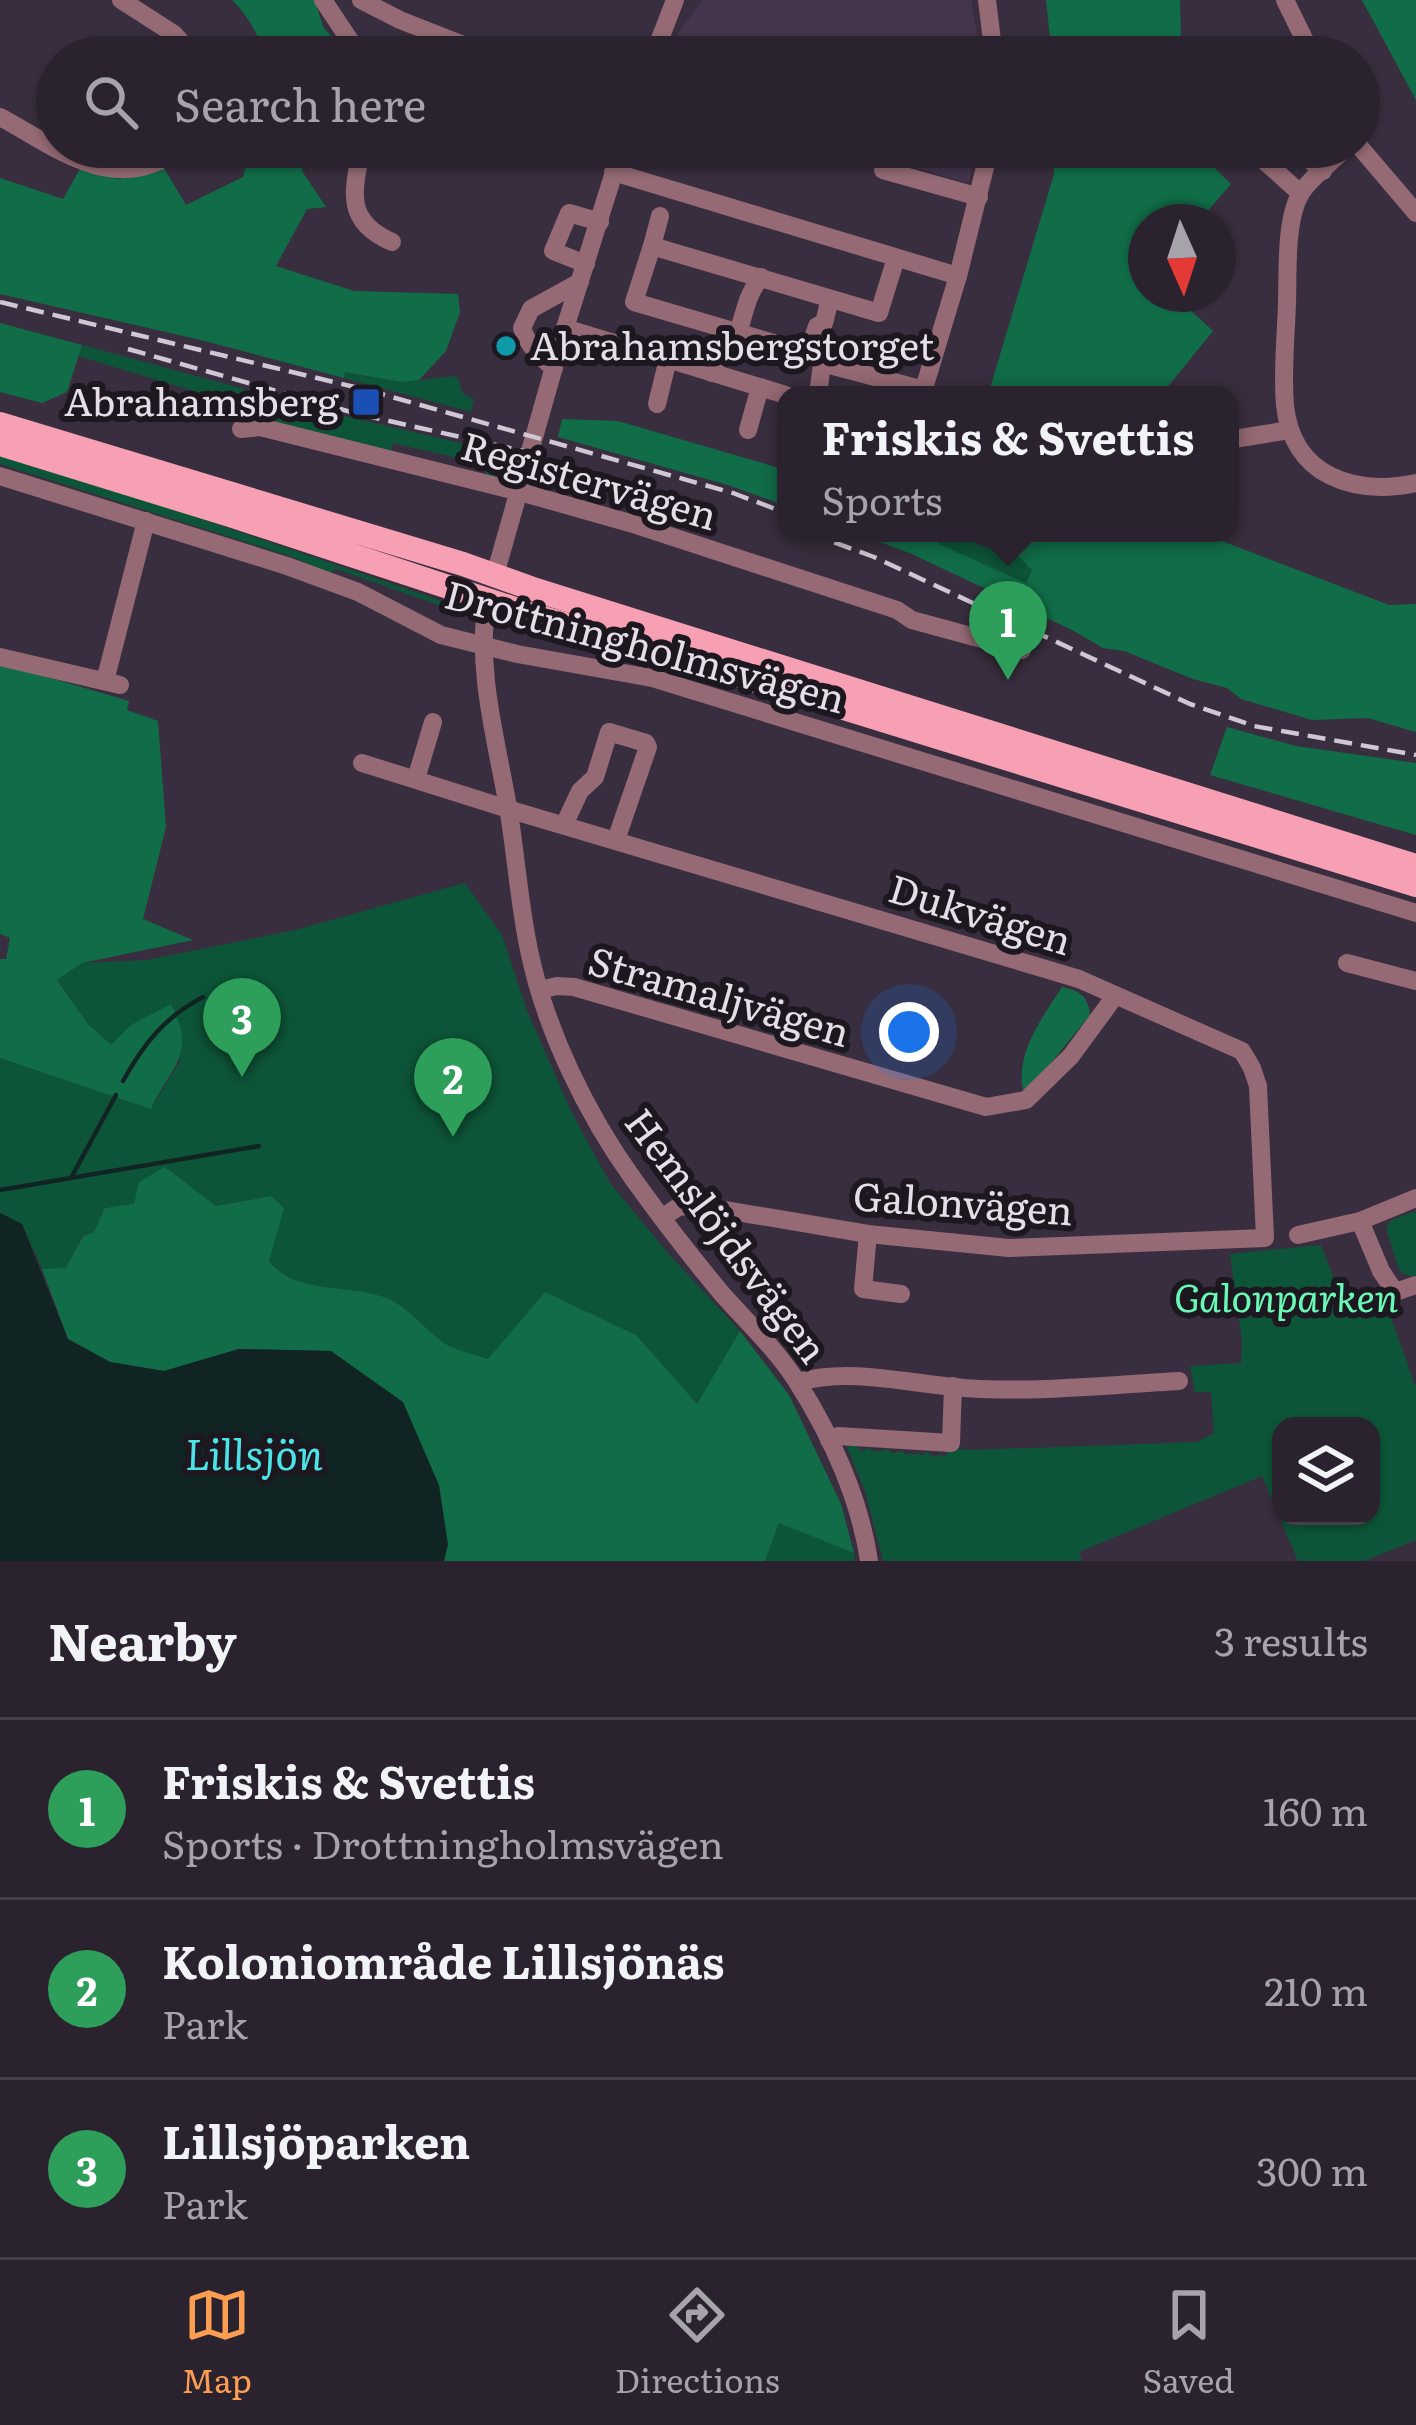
<!DOCTYPE html>
<meta charset="utf-8">
<style>
body{margin:0;font-family:Literata,serif;background:#332a37;color:#f1f3f6}
.controls{position:absolute;right:36px;bottom:36px;display:grid;overflow:hidden;border-radius:24px;box-shadow:0 3px 9px #0004}
.controls button{width:108px;height:108px;display:grid;place-items:center;padding:0;border:0;border-bottom:3px solid #473f4b;background:#2b222f;color:#f1f3f6;font:60px sans-serif}
.compass{position:absolute;left:1128px;top:204px;width:108px;height:108px;border-radius:50%;background:#2b222f;box-shadow:0 3px 9px #0004;rotate:177deg}
.you{position:absolute;left:909px;top:1032px;width:42px;height:42px;margin:-30px;border:9px solid #fff;border-radius:50%;background:#1a73e8;box-shadow:0 0 0 18px #1a73e833}
.badge{display:grid;place-items:center;width:78px;height:78px;border-radius:50%;background:#fc9e52;color:#fff;font-size:39px;font-weight:700}
.pin{position:absolute;translate:-50% -99px;filter:drop-shadow(0 3px 6px #0008)}
.pin::after{content:'';position:absolute;top:63px;width:42px;height:36px;background:inherit;clip-path:polygon(0 0,100% 0,50% 100%)}
.popup{position:absolute;left:777px;top:386px;width:462px;height:156px;box-sizing:border-box;display:grid;place-content:center;border-radius:24px;background:#2b222f;filter:drop-shadow(0 3px 9px #0005);font-size:39px;white-space:nowrap;color:#a6a4aa}
.popup b{font-size:45px;color:#f1f3f6}
.popup::after{content:'';position:absolute;left:50%;top:100%;margin-left:-24px;border:24px solid transparent;border-top-color:#2b222f}
.list{margin:0;padding:0;list-style:none}
h2{display:flex;justify-content:space-between;align-items:center;height:156px;margin:0;padding:0 48px;font-size:51px}
h2 small{font-size:39px;font-weight:400;color:#a6a4aa}
.list li{display:grid;grid-template-columns:78px 1fr auto;gap:36px;align-items:center;box-sizing:border-box;height:180px;padding:0 48px;border-top:3px solid #473f4b}
.list b{display:block;font-size:45px;white-space:nowrap}
.list p{margin:0;font-size:39px;white-space:nowrap;color:#a6a4aa}
.list em{font-size:39px;font-style:normal;color:#a6a4aa}
.icon{flex:none;width:66px;height:66px;fill:none;stroke:currentColor;stroke-width:2;stroke-linecap:round;stroke-linejoin:round}
.map{position:relative;flex:none;width:1416px;height:1561px;overflow:hidden}
.search{position:absolute;background:#2b222f;box-shadow:0 3px 9px #0004;left:36px;right:36px;top:36px;height:132px;display:flex;align-items:center;gap:30px;box-sizing:border-box;padding:0 42px;border-radius:66px;color:#a6a4aa;font-size:45px}
.sheet{height:696px;background:#2b222f}
nav{display:flex;justify-content:space-around;align-items:center;box-sizing:border-box;height:168px;border-top:3px solid #473f4b;background:#2b222f;font-size:33px;color:#a6a4aa}
nav a{display:grid;justify-items:center;gap:6px}
nav .on{color:#fc9e52}
.map>svg:first-child{display:block}
.built{fill:#44354c}
.green{fill:#0d5538;fill-rule:evenodd}
.forest{fill:#116d48}
.water{fill:#112424}
.lines{fill:none;stroke-linecap:round;stroke-linejoin:round}
.stream{stroke:#112424;stroke-width:4.5}
.minor{stroke:#956a74;stroke-width:18}
.major{stroke:#f7a0b4;stroke-width:24}
.rail{stroke:#cfc8d4;stroke-width:4.5;stroke-dasharray:18 9;stroke-linecap:butt}
.culture-dot{fill:#0f9aa8;stroke:#1d1820;stroke-width:4.5}
.transit-dot{fill:#1a4fb4;stroke:#1d1820;stroke-width:4.5}
.labels{text-anchor:middle;stroke-width:12;stroke-linejoin:round;paint-order:stroke}
.poi-label{font-size:39px;fill:#e5dee9;stroke:#1d1820;text-anchor:start}
.street-label{font-size:39px;fill:#e5dee9;stroke:#1d1820}
.park-label{font-size:39px;font-style:italic;fill:#69f8b6;stroke:#1d1820}
.water-label{font-size:42px;font-style:italic;fill:#4ce3e6;stroke:#1d1820}
</style>
<div class="map">
<svg width="1416" height="1561" viewBox="0 0 1416 1561">
<rect width="100%" height="100%" fill="#392e3f"/>
<g class="built">
<path d="M702,0H971L981,57H671L679,32Z"/>
<path d="M842,147H976L969,183Z"/>
</g>
<g class="green">
<path d="M82,345L332,413L507,454L502,469L493,477H485L487,465L393,443L391,453L264,421L238,412L227,402L210,396L78,356Z"/>
<path d="M344,372L401,382L457,376L463,394L474,399L471,412L344,378Z"/>
<path d="M0,453L117,490L445,602L444,607L336,569L329,574L296,558L0,464Z"/>
<path d="M927,533H962L979,545L1000,550L1020,546L1019,557L1032,569L1026,583L939,544Z"/>
<path d="M465,883L502,935L527,1011L572,1113L610,1183L668,1253L740,1331L697,1405L636,1335L545,1292L489,1359C475,1355 457,1352 444,1343C424,1329 407,1305 384,1297C347,1284 295,1295 269,1261L283,1207L270,1196L216,1206L165,1167L135,1205L105,1208L94,1232L82,1236L66,1269H42L22,1224L0,1213V1058L151,1108L180,1061L172,1005L131,1025L111,1046L88,1024L57,979L82,963L147,960L295,930Z"/>
<path d="M1416,1211V1278L1400,1272L1386,1229L1391,1220Z"/>
<path d="M1321,1245L1348,1316L1387,1306L1416,1388V1540L1364,1561H1298L1262,1476L1079,1552L1082,1561H883L865,1491L845,1442H853L862,1452L867,1448L877,1452L888,1449L892,1453L902,1451L907,1455L910,1453L914,1455L918,1452L921,1456L926,1452L936,1457L940,1454L943,1457L947,1454L942,1448L972,1450L1197,1442L1214,1433L1211,1392H1195L1190,1366L1241,1363L1242,1341L1230,1254ZM1281,1426H1371V1516H1281Z"/>
<path d="M779,1523L854,1553L855,1561H765Z"/>
</g>
<g class="forest">
<path d="M232,0H315L323,27L351,57H263C261,36 247,15 232,0Z"/>
<path d="M1046,0H1180L1181,39L1292,41L1299,57H1052Z"/>
<path d="M1362,0H1416V100Z"/>
<path d="M252,147H307L302,171L326,207L307,209L276,266L354,291L458,294L460,312L446,351L419,380L401,382L345,372L344,378L205,341L0,294V178L63,199L81,167L120,179L164,168L186,205L243,177Z"/>
<path d="M1054,147H1193L1231,184L1198,222H1146V294H1196L1186,306L1213,331L1161,395H988L1054,174Z"/>
<path d="M0,323L82,345L67,392L42,403L0,392Z"/>
<path d="M562,419L618,421L786,470V506L728,485L558,437Z"/>
<path d="M856,533H927L939,544L1026,583L1032,570L1019,557L1020,546L1041,537V533H1201L1389,605L1416,604V732L1368,718L1312,720L1241,699L1227,688L1193,679L1124,651L1103,648L1072,630L912,554Z"/>
<path d="M0,663L129,701L127,710L158,721L166,827L143,919L193,940L82,963L57,980L88,1024L111,1045L131,1025L171,1004C197,1056 172,1064 151,1109L0,1058V959H6L10,938L0,934Z"/>
<path d="M1227,727L1296,746L1416,763V835L1210,775Z"/>
<path d="M1062,987C1080,991 1088,996 1090,1015L1037,1080L1023,1090C1015,1053 1043,1017 1062,987Z"/>
<path d="M165,1167L216,1206L271,1196L284,1208L269,1261C294,1294 347,1284 384,1297C407,1305 424,1329 444,1343C456,1351 474,1354 488,1359L545,1292L636,1335L697,1404L740,1331L789,1395L841,1504L854,1553L779,1523L765,1561H444L448,1543L331,1351L239,1349L164,1371L110,1362L68,1339L42,1269L66,1268L83,1236L94,1232L105,1208L134,1204L139,1182Z"/>
</g>
<path class="water" d="M0,1213L22,1224L68,1339L110,1362L164,1371L239,1349L331,1351L403,1402L439,1485L448,1544L444,1561H0Z"/>
<g class="lines">
<g class="stream">
<path d="M123,1081C144,1043 165,1017 203,997"/>
<path d="M71,1178L116,1095"/>
<path d="M0,1190L259,1146"/>
</g>
<g class="minor">
<path d="M121,0L174,34L195,57"/>
<path d="M323,0L361,57"/>
<path d="M361,0L400,20L494,57"/>
<path d="M987,0L994,57"/>
<path d="M1285,0L1313,57"/>
<path d="M653,57L675,0"/>
<path d="M0,117C61,150 117,198 182,147"/>
<path d="M1359,146L1416,213"/>
<path d="M362,147C353,191 344,221 392,242"/>
<path d="M1249,147L1300,193"/>
<path d="M1294,147L1323,171"/>
<path d="M1347,147C1334,160 1310,178 1301,193C1285,219 1288,273 1287,303C1286,336 1282,371 1285,405C1292,476 1354,496 1416,483"/>
<path d="M883,170L979,197"/>
<path d="M613,172L958,276"/>
<path d="M660,216L652,246L879,313L896,258"/>
<path d="M652,246L634,302L808,353L822,363L818,395"/>
<path d="M586,264L553,251L569,213L600,222"/>
<path d="M565,328L786,395"/>
<path d="M808,353L817,326L824,323L830,299"/>
<path d="M822,363L924,390"/>
<path d="M554,368C539,356 529,347 522,328L531,309L580,282"/>
<path d="M712,373L722,341L738,332C746,310 746,296 761,277"/>
<path d="M922,395L958,276L990,147"/>
<path d="M657,404L668,359"/>
<path d="M241,429L260,427L520,492L630,523L897,610L912,620L1022,650"/>
<path d="M748,430L760,387"/>
<path d="M1234,439L1290,430"/>
<path d="M0,476L287,566L358,592L441,635L517,654L652,678L1416,913"/>
<path d="M495,575L565,328L622,147"/>
<path d="M487,600C476,670 496,738 508,807C516,854 519,903 529,950C545,1029 587,1115 634,1180C662,1219 692,1258 723,1295C749,1324 779,1352 799,1385C832,1437 860,1500 869,1561"/>
<path d="M0,657L120,685"/>
<path d="M105,681L146,521"/>
<path d="M362,763L508,809L1079,979L1242,1051L1252,1068L1258,1086L1265,1238L1009,1248L868,1234L695,1205L678,1207L662,1218"/>
<path d="M416,779L433,722"/>
<path d="M564,825L580,791L595,777L609,732L646,743L648,747L616,840"/>
<path d="M1347,963L1416,981"/>
<path d="M539,990L557,986L574,987L986,1107L1026,1100L1071,1056L1115,996"/>
<path d="M1360,1221L1416,1198"/>
<path d="M868,1234L863,1289L901,1294"/>
<path d="M1298,1235L1360,1221L1381,1271L1395,1292L1416,1285"/>
<path d="M798,1382C851,1367 910,1384 964,1388C1036,1393 1107,1385 1179,1381"/>
<path d="M829,1440L838,1436L951,1443L953,1386"/>
</g>
<g class="major">
<path d="M0,424L463,564L536,590L1416,866"/>
<path d="M0,444L230,515L527,613L740,676L1416,885"/>
</g>
<g class="rail">
<path d="M0,302L367,390L733,493L786,513"/>
<path d="M128,349L358,414L523,451"/>
<path d="M809,533L874,557L1190,704L1254,726L1416,755"/>
</g>
</g>
<circle class="culture-dot" cx="506" cy="346" r="12"/>
<rect class="transit-dot" x="351" y="387" width="30" height="30" rx="6"/>
<g class="labels">
<g class="poi-label">
<text x="530" y="360">Abrahamsbergstorget</text>
<text x="339" y="416" text-anchor="end">Abrahamsberg</text>
</g>
<g class="street-label">
<text transform="translate(589 481) rotate(16)" y="14">Registervägen</text>
<text transform="translate(645 647) rotate(15)" y="14">Drottningholmsvägen</text>
<text transform="translate(980 915) rotate(17)" y="14">Dukvägen</text>
<text transform="translate(719 997) rotate(16)" y="14">Stramaljvägen</text>
<text transform="translate(963 1204) rotate(4)" y="14">Galonvägen</text>
<text transform="translate(726 1236) rotate(53)" y="14">Hemslöjdsvägen</text>
</g>
<g class="park-label">
<text x="1286" y="1312">Galonparken</text>
</g>
<g class="water-label">
<text x="254" y="1470">Lillsjön</text>
</g>
</g>
</svg>
<div class="controls">
<button><svg class="icon" aria-label="layers" viewBox="0 0 24 24"><path d="M12 4l9 5-9 5-9-5zM3 14l9 5 9-5"/></svg></button>
</div>
<svg class="compass" viewBox="-18 -18 36 36"><path d="M0-13l5 13h-10z" fill="#e53935"/><path d="M0 13l5-13h-10z" fill="#a6a4aa"/></svg>
<div class="you"></div>
<div class="pin badge" style="left:1008px;top:680px;background:#2e9e5b">1</div>
<div class="popup"><b>Friskis &amp; Svettis</b>Sports</div>
<div class="pin badge" style="left:453px;top:1137px;background:#2e9e5b">2</div>
<div class="pin badge" style="left:242px;top:1077px;background:#2e9e5b">3</div>
<div class="search"><svg class="icon" aria-label="search" viewBox="0 0 24 24"><circle cx="10" cy="10" r="6"/><path d="M15 15l6 6"/></svg>Search here</div>
</div>
<section class="sheet">
<h2>Nearby<small>3 results</small></h2>
<ul class="list">
<li><span class="badge" style="background:#2e9e5b">1</span><div><b>Friskis &amp; Svettis</b><p>Sports · Drottningholmsvägen</p></div><em>160 m</em></li>
<li><span class="badge" style="background:#2e9e5b">2</span><div><b>Koloniområde Lillsjönäs</b><p>Park</p></div><em>210 m</em></li>
<li><span class="badge" style="background:#2e9e5b">3</span><div><b>Lillsjöparken</b><p>Park</p></div><em>300 m</em></li>
</ul>
</section>
<nav>
<a class="on"><svg class="icon" aria-label="map" viewBox="0 0 24 24"><path d="M3 6l6-2 6 2 6-2v14l-6 2-6-2-6 2zM9 4v14M15 6v14"/></svg>Map</a>
<a><svg class="icon" aria-label="directions" viewBox="0 0 24 24"><path d="M12 3l9 9-9 9-9-9zM9 14v-3h6M13 9l2 2-2 2"/></svg>Directions</a>
<a><svg class="icon" aria-label="saved" viewBox="0 0 24 24"><path d="M7 4h10v16l-5-4-5 4z"/></svg>Saved</a>
</nav>
